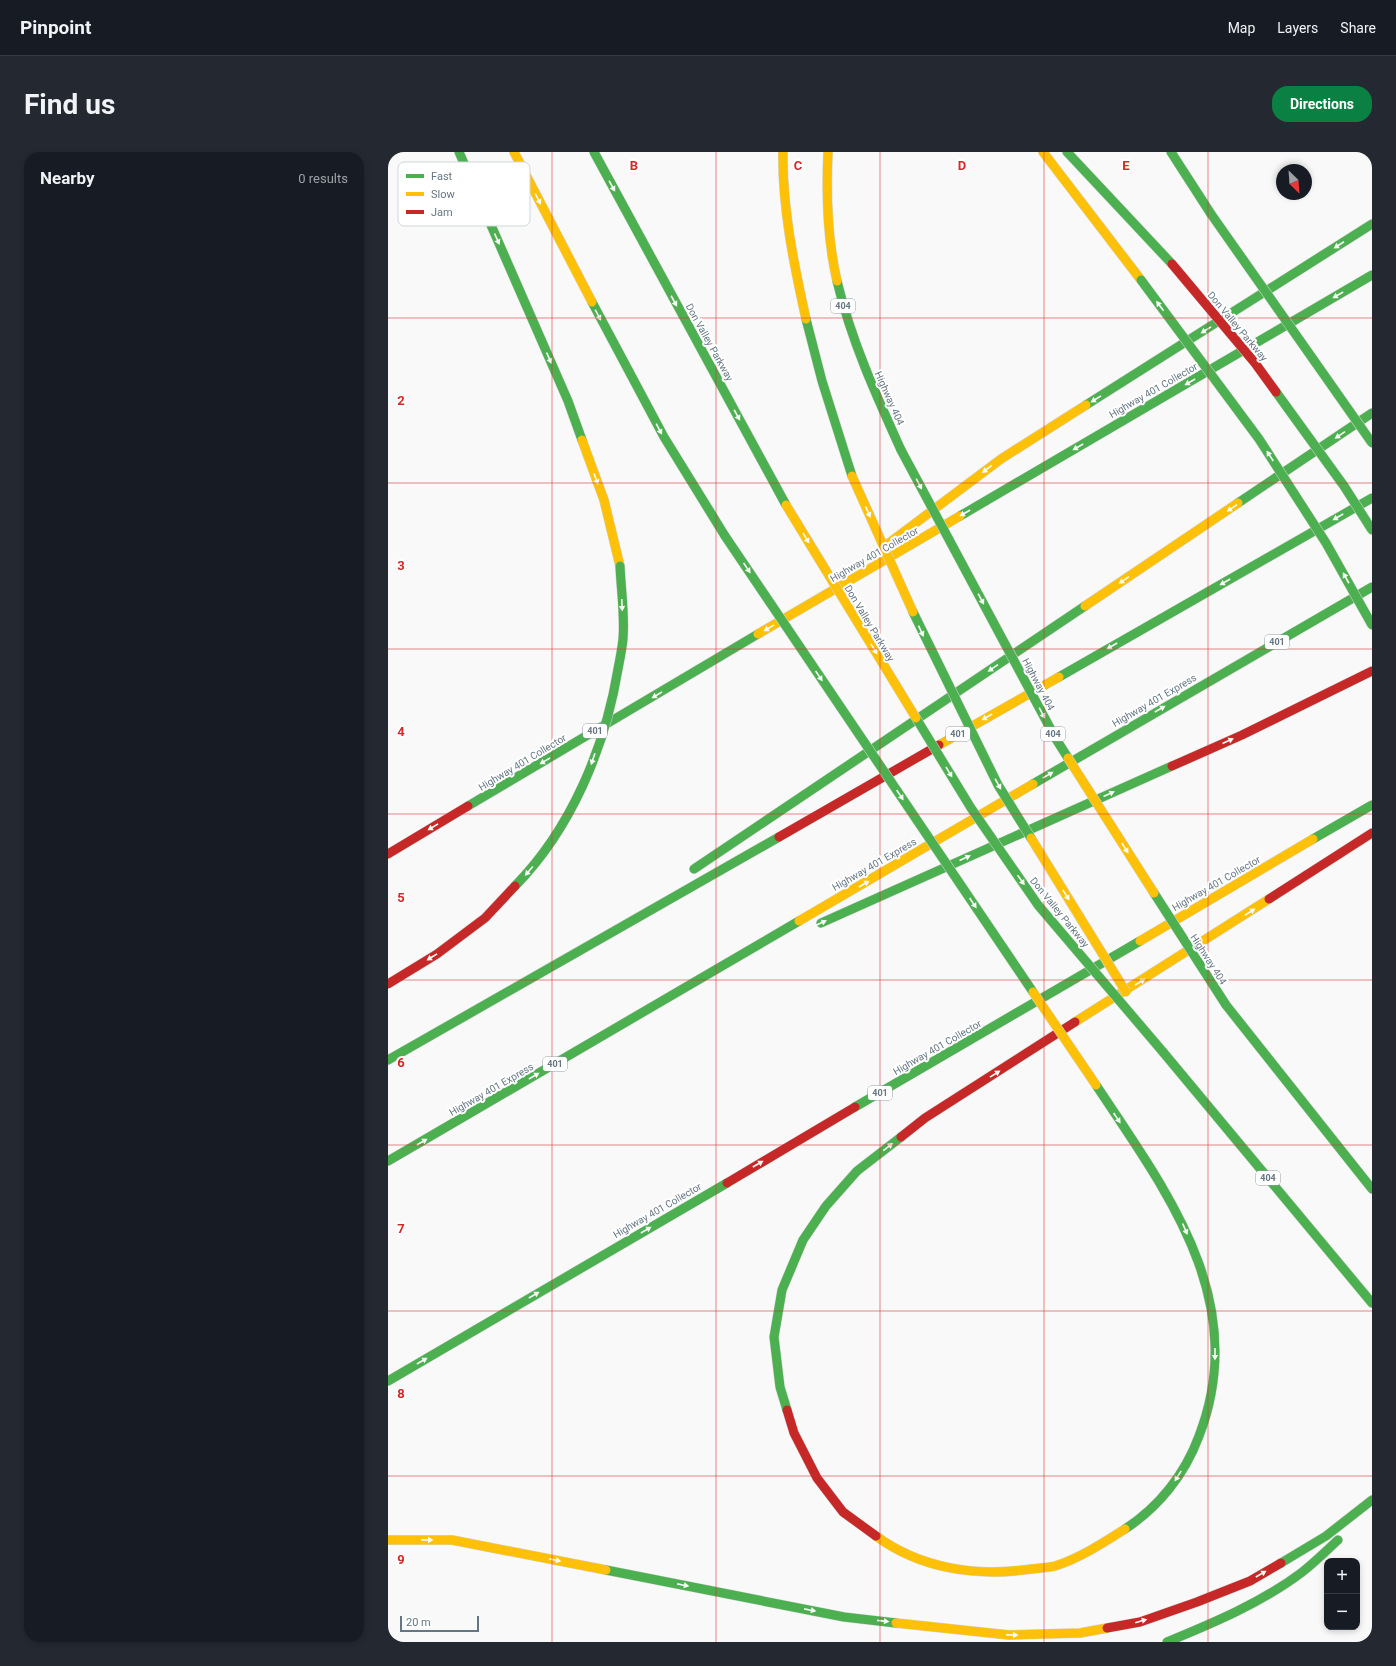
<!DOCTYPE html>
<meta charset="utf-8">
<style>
body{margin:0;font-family:Roboto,sans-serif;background:#242831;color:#f1f3f6}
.controls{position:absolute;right:12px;bottom:12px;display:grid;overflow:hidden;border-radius:8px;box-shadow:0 2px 6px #0003}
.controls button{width:36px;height:36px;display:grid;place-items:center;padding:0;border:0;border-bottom:1px solid #363941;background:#171b24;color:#f1f3f6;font:20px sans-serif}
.compass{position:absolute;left:888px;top:12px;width:36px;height:36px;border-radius:50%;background:#171b24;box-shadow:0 2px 6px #0003;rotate:155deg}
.scale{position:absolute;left:12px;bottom:10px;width:79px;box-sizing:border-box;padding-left:4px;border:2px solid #657683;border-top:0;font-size:11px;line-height:14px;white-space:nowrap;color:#657683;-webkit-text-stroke:3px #fff;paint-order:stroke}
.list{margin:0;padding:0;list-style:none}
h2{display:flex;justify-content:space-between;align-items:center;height:52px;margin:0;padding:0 16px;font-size:17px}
h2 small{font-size:13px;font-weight:400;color:#9ea1a6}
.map{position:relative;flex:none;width:984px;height:1490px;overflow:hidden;border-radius:16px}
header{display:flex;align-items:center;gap:24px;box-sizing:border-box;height:56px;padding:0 20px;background:#171b24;border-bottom:1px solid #363941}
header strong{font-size:19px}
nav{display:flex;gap:22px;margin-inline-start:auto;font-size:14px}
.intro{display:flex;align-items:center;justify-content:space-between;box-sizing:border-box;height:96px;padding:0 24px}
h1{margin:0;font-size:28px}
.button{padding:10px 18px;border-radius:16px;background:#0b8043;color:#fff;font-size:14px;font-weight:700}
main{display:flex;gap:24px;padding:0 24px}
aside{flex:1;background:#171b24;border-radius:16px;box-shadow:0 2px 6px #0003}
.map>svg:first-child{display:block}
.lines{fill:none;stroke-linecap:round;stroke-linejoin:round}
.fast-casing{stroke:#d5d6d6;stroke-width:10}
.slow-casing{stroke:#d5d6d6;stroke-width:10}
.jam-casing{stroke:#d5d6d6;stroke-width:10}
.fast{stroke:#4caf50;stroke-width:9}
.slow{stroke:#ffc107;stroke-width:9}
.jam{stroke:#c62828;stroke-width:9}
.fast-bridge-casing{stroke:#d5d6d6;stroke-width:10;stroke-linecap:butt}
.slow-bridge-casing{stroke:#d5d6d6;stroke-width:10;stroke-linecap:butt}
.jam-bridge-casing{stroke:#d5d6d6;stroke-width:10;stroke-linecap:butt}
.fast-bridge{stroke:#4caf50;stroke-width:9}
.slow-bridge{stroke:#ffc107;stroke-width:9}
.jam-bridge{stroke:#c62828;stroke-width:9}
.oneway{fill:#f6fbf6}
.grid{fill:none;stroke:#d62828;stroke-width:1;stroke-opacity:0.55}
.labels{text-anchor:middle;stroke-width:4;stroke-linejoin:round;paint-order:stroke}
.shield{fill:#fff;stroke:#939fa8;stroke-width:1}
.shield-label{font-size:9px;font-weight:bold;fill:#657683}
.street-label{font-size:10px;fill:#657683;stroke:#fff}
.key{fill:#fff;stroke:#d1d6da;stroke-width:1}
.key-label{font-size:11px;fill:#657683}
.grid-label{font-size:13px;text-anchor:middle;font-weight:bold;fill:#d62828;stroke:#fff;stroke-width:4;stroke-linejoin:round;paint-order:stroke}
</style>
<header>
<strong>Pinpoint</strong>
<nav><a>Map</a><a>Layers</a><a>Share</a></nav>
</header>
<div class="intro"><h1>Find us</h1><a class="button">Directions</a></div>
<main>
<aside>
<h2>Nearby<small>0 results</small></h2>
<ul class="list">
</ul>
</aside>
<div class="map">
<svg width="984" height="1490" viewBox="0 0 984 1490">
<rect width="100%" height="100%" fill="#f9f9f9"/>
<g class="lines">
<defs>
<g id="fast">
<path d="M71,0L180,249L194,288"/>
<path d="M206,0L398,353"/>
<path d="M679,0L784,112"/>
<path d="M783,0L823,62"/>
<path d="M449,129C463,188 488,243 513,298"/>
<path d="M204,150L276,285L337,384"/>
<path d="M418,167L434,229L464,324"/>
<path d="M698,253L984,72"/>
<path d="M850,351L984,261"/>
<path d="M572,364L984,123"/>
<path d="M671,525L984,346"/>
<path d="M645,632L984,435"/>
<path d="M80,654L370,482"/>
<path d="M925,687L984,653"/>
<path d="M306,717L697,454"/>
<path d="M433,771L784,614"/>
<path d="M838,853L984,1037"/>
<path d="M775,900L984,1151"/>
<path d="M0,908L391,685"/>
<path d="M708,933C779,1040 863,1149 811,1284C797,1322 771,1355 737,1377"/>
<path d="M467,955L752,789"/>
<path d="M0,1009L411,769"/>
<path d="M0,1229L339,1031"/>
<path d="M399,1258L392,1235L386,1185L394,1138L415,1088L438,1054L469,1019L513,985"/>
<path d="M893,1411L938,1384L984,1348"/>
<path d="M218,1418L456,1465L508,1471"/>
<path d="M779,1490C825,1471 873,1451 913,1421C926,1411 938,1399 950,1388"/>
</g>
<g id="slow">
<path d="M126,0L204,150"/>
<path d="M395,0C394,55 406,113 418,167"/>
<path d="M440,0C438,43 439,86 449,129"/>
<path d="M655,0L753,128"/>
<path d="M194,288L216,348L232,414"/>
<path d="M497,394L613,307L698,253"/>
<path d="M697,454L850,351"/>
<path d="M370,482L572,364"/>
<path d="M551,593L671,525"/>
<path d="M411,769L645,632"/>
<path d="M752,789L925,687"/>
<path d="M687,870L881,747"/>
<path d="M488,1384C533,1417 589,1425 643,1417C650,1416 659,1416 667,1414C692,1406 715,1391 737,1377"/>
<path d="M0,1388H64L218,1418"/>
<path d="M508,1471L621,1483L692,1481L719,1476"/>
</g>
<g id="jam">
<path d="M784,614L854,583L984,519"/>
<path d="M391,685L551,593"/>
<path d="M0,702L80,654"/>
<path d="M881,747L984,681"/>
<path d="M513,985L537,966L687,870"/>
<path d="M339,1031L467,955"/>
<path d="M399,1258L406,1281L429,1326L455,1360L488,1384"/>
<path d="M719,1476L752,1470L809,1450L862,1429L893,1411"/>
</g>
</defs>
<use href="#fast" class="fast-casing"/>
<use href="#slow" class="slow-casing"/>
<use href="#jam" class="jam-casing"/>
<use href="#fast" class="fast"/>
<use href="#slow" class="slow"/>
<use href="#jam" class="jam"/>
<defs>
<g id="fast-bridge">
<path d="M823,62L984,291"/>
<path d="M753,128L871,287L938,391L984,473"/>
<path d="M888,240L956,334L984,378"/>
<path d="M513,298L668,587L680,606"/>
<path d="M337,384L645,840"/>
<path d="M525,460L610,633L643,686"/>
<path d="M528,566L583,656L650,753L775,900"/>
<path d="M127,734C183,677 217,596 230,517C232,507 234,497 235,487C237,463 233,438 232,414"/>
<path d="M766,741L838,853"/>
</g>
<g id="slow-bridge">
<path d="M464,324L525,460"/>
<path d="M398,353L528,566"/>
<path d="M680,606L766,741"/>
<path d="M643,686L738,840"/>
<path d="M645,840L708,933"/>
</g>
<g id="jam-bridge">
<path d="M784,112L867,211L888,240"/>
<path d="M0,832L49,802L97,766L127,734"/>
</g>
</defs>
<use href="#fast-bridge" class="fast-bridge-casing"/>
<use href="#slow-bridge" class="slow-bridge-casing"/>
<use href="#jam-bridge" class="jam-bridge-casing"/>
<use href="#fast-bridge" class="fast-bridge"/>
<use href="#slow-bridge" class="slow-bridge"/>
<use href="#jam-bridge" class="jam-bridge"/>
</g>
<defs><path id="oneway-solid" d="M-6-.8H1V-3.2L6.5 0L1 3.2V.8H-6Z"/></defs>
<g class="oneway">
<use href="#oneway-solid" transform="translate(224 34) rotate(61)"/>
<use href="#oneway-solid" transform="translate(150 47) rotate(63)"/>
<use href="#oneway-solid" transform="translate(109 87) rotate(66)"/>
<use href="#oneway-solid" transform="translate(951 93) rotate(147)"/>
<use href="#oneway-solid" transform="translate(950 143) rotate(150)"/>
<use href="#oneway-solid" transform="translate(286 149) rotate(61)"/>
<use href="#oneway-solid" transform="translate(772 154) rotate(-127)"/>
<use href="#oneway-solid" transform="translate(210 163) rotate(62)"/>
<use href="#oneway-solid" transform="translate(818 178) rotate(148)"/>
<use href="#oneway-solid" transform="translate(161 206) rotate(66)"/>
<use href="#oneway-solid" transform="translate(802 230) rotate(150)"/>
<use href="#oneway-solid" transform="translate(708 247) rotate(148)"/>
<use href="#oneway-solid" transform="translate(349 263) rotate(61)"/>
<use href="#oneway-solid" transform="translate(271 277) rotate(62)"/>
<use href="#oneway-solid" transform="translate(952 283) rotate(146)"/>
<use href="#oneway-solid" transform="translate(690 295) rotate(150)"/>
<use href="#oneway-solid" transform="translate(882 304) rotate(-123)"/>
<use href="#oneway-solid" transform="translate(599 317) rotate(143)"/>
<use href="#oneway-solid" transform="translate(208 327) rotate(70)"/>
<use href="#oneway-solid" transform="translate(531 332) rotate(62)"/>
<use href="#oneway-solid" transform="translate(844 356) rotate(146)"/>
<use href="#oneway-solid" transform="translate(480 360) rotate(66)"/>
<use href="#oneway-solid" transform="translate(577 361) rotate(150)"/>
<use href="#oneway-solid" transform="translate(950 365) rotate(150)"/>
<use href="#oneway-solid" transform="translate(418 386) rotate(59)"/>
<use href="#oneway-solid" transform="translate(359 416) rotate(56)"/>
<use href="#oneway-solid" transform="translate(958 426) rotate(-119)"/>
<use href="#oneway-solid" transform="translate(736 428) rotate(146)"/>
<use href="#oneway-solid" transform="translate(837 430) rotate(150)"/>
<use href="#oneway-solid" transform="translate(593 447) rotate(62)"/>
<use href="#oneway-solid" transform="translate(234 453) rotate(87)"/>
<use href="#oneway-solid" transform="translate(381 476) rotate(149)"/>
<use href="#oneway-solid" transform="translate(533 479) rotate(65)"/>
<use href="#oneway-solid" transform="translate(724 494) rotate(150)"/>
<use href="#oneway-solid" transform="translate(486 497) rotate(59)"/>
<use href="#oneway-solid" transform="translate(605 516) rotate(146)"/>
<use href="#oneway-solid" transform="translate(431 524) rotate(56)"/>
<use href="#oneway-solid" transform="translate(269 543) rotate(149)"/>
<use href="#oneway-solid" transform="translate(772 557) rotate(-30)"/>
<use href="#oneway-solid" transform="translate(654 561) rotate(62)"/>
<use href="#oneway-solid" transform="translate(599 565) rotate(150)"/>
<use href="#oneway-solid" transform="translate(840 589) rotate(-24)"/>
<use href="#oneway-solid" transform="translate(205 607) rotate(109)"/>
<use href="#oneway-solid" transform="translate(157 609) rotate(149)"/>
<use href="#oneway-solid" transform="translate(561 620) rotate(59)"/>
<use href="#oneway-solid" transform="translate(660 623) rotate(-30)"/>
<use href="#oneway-solid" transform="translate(610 632) rotate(61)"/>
<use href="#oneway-solid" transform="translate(721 642) rotate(-24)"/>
<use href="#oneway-solid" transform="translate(512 643) rotate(56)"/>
<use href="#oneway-solid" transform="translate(45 675) rotate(149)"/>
<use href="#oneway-solid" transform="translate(737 696) rotate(57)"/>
<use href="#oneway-solid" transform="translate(577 706) rotate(-24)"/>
<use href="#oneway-solid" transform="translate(141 719) rotate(130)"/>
<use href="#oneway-solid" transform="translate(633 728) rotate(55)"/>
<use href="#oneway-solid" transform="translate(476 732) rotate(-30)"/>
<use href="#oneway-solid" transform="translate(678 743) rotate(58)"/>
<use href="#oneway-solid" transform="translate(585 751) rotate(56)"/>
<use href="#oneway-solid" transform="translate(862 760) rotate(-32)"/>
<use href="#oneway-solid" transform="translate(433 771) rotate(-24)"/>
<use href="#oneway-solid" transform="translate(44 805) rotate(148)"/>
<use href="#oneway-solid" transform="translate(752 830) rotate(-32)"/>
<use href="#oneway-solid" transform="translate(607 922) rotate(-32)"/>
<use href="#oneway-solid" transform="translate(146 924) rotate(-30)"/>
<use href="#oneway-solid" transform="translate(729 966) rotate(56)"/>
<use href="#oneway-solid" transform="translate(34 990) rotate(-30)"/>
<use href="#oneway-solid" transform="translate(500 995) rotate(-38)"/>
<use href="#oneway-solid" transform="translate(370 1012) rotate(-30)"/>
<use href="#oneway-solid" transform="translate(797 1077) rotate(67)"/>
<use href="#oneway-solid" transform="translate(258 1078) rotate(-30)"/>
<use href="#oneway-solid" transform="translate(146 1143) rotate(-30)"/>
<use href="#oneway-solid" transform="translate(827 1202) rotate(90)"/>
<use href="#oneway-solid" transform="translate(34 1209) rotate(-30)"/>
<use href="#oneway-solid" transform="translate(790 1324) rotate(122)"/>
<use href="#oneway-solid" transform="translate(39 1388) rotate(1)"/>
<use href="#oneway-solid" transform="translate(167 1408) rotate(11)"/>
<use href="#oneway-solid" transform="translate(873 1422) rotate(-30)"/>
<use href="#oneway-solid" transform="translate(295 1433) rotate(11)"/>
<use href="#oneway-solid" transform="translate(422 1458) rotate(11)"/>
<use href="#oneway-solid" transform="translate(495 1469) rotate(6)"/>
<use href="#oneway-solid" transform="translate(753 1469) rotate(-16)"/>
<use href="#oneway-solid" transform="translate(624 1483) rotate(1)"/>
</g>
<path class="grid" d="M164,0V1490M328,0V1490M492,0V1490M656,0V1490M820,0V1490M0,166H984M0,331H984M0,497H984M0,662H984M0,828H984M0,993H984M0,1159H984M0,1324H984"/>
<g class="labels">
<g class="shield">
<rect x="443" y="147" width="24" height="14" rx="3"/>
<rect x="877" y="483" width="24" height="14" rx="3"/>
<rect x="195" y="572" width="24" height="14" rx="3"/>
<rect x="558" y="575" width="24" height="14" rx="3"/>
<rect x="653" y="575" width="24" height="14" rx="3"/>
<rect x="155" y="905" width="24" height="14" rx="3"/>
<rect x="480" y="934" width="24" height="14" rx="3"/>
<rect x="868" y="1019" width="24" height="14" rx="3"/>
</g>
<g class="shield-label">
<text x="455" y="157">404</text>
<text x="889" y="493">401</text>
<text x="207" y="582">401</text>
<text x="570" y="585">401</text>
<text x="665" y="585">404</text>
<text x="167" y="915">401</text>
<text x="492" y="944">401</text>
<text x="880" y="1029">404</text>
</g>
<g class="street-label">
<text transform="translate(850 174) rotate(50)" y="4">Don Valley Parkway</text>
<text transform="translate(322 190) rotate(61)" y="4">Don Valley Parkway</text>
<text transform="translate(765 238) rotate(-30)" y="4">Highway 401 Collector</text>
<text transform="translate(502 246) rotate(66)" y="4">Highway 404</text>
<text transform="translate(486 402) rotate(-30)" y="4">Highway 401 Collector</text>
<text transform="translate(482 471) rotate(59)" y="4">Don Valley Parkway</text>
<text transform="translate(651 532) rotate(62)" y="4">Highway 404</text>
<text transform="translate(766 548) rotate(-30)" y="4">Highway 401 Express</text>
<text transform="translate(134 610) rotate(-31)" y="4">Highway 401 Collector</text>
<text transform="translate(486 712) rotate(-30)" y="4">Highway 401 Express</text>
<text transform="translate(828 731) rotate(-30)" y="4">Highway 401 Collector</text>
<text transform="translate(672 760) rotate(51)" y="4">Don Valley Parkway</text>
<text transform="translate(821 807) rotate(57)" y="4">Highway 404</text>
<text transform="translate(549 895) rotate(-30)" y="4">Highway 401 Collector</text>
<text transform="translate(103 937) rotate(-30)" y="4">Highway 401 Express</text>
<text transform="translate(269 1058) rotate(-30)" y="4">Highway 401 Collector</text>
</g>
</g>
<rect x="10" y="10" width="132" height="64" rx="6" class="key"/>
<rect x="18" y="22" width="18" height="4" fill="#4caf50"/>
<rect x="18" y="40" width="18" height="4" fill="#ffc107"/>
<rect x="18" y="58" width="18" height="4" fill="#c62828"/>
<g class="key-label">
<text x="43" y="28">Fast</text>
<text x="43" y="46">Slow</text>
<text x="43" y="64">Jam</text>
</g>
<g class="grid-label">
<text x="246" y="18">B</text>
<text x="410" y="18">C</text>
<text x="574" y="18">D</text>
<text x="738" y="18">E</text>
<text x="13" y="253">2</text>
<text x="13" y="418">3</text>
<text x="13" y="584">4</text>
<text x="13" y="750">5</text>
<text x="13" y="915">6</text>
<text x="13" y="1081">7</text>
<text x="13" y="1246">8</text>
<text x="13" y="1412">9</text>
</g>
</svg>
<div class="controls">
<button>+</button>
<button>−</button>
</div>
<svg class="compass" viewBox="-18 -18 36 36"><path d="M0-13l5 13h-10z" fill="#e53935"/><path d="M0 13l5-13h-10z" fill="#9ea1a6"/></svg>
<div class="scale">20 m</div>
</div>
</main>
